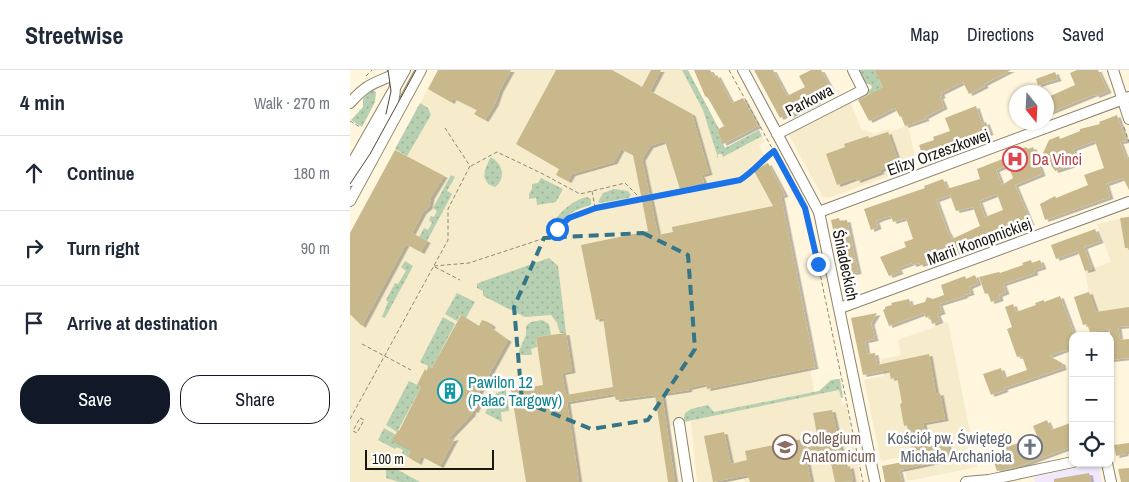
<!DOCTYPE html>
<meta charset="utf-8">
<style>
body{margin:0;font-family:"Archivo Narrow",sans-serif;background:#f6f6f7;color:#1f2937}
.controls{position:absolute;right:15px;bottom:15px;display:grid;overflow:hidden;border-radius:10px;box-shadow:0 1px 4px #0004}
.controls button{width:45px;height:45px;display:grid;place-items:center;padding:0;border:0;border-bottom:1px solid #e0e1e3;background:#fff;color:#1f2937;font:25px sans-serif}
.compass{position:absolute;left:659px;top:15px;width:45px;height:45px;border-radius:50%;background:#fff;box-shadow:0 1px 4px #0004;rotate:162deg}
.scale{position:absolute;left:15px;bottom:12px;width:129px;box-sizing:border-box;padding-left:5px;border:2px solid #1a170e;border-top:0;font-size:14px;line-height:18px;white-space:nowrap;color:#1a170e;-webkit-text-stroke:4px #fff;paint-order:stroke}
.stop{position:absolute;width:15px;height:15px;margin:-11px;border:4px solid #1a73e8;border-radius:50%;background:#fff}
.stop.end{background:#1a73e8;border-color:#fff;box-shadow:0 1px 5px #0008}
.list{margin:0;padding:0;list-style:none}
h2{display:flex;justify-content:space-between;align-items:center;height:65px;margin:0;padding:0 20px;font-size:21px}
h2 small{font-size:16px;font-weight:400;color:#747a83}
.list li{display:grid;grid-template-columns:32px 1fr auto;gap:15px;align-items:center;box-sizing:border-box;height:75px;padding:0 20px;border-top:1px solid #e0e1e3}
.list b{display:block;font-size:19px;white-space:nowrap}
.list em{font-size:16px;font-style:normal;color:#747a83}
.actions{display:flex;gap:10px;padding:15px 20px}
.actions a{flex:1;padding:11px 0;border:1px solid #111827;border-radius:20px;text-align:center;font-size:18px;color:#111827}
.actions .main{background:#111827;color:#fff}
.icon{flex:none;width:28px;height:28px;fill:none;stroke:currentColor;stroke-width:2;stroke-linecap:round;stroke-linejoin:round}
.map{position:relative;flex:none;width:779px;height:412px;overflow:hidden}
header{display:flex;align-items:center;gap:30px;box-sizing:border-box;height:70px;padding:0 25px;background:#fff;border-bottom:1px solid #e0e1e3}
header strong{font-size:24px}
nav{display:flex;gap:28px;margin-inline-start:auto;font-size:18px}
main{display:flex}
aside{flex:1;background:#fff}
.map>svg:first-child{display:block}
.built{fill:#f6ebcb}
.medical{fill:#f1e8fd}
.grass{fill:url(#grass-dots)}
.building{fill:#c8b88c;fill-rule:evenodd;filter:url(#shadow)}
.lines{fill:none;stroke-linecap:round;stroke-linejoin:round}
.minor-casing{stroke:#8c836d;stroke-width:12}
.path{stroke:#8e8877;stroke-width:1;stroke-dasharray:4 2.5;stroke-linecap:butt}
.minor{stroke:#fff;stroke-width:10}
.tram{stroke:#4e493d;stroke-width:1}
.route{stroke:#1a73e8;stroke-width:6}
.marked{fill:none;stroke:#347687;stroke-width:4;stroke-dasharray:10 6;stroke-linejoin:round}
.labels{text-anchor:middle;stroke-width:5;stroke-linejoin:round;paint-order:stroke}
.street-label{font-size:16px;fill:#1a170e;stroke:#fff}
.health-label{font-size:16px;fill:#be3a42;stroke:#fff;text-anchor:start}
.culture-label{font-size:16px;fill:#0d838f;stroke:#fff;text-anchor:start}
.education-label{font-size:16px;fill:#785e54;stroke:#fff;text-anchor:start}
.worship-label{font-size:16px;fill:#5b616d;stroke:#fff;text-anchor:end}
</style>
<header>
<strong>Streetwise</strong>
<nav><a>Map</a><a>Directions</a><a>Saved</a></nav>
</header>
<main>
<aside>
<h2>4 min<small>Walk · 270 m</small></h2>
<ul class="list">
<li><svg class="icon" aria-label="ahead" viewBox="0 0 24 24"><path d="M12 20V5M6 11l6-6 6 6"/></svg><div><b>Continue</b></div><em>180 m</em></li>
<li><svg class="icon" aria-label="right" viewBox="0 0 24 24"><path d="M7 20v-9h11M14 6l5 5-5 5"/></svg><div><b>Turn right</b></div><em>90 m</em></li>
<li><svg class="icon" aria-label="arrive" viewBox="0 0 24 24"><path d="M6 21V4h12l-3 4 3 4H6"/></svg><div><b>Arrive at destination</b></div></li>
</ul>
<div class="actions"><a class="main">Save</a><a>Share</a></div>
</aside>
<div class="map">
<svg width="779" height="412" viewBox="0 0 779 412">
<defs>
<pattern id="grass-dots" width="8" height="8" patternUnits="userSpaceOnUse" patternTransform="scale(1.25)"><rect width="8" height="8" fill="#b6d0b1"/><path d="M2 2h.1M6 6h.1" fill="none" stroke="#9cb297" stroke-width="1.8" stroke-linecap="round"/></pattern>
<filter id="shadow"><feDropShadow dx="3.5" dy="2" stdDeviation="0" flood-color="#0004"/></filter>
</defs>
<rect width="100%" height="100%" fill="#fff6dd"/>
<g class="built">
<path d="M88,0H335L375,78L409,60L415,71L409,75L433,122V134L446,199L437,201L438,207L447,205L451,226L443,228L451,231L465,297L460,299L465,325L489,320L492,335L496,334L511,412H395L394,409L382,412H347L341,351L320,356L327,412H0V163Z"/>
<path d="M498,27L512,61L515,60L524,64L539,59L540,62L558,55L567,96L478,128L473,127L435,58Z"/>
<path d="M778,145H779V245L749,250L733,255L724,227L739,222L735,201L761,192L747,154L778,147Z"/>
<path d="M598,252L627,397L557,411L551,387L531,391L514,310L534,306L531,289L551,285L548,270Z"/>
</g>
<path class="medical" d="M748,393L752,412H685L684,407Z"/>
<g class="grass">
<path d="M332,0H338L369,59L367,60L375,78L409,60L412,66L373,87L372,84H368V88L353,40Z"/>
<path d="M508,0H524L533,17L508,30L510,25L522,18L521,15L515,13Z"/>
<path d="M23,20L26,22L25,32L12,57L1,50L13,37V29L19,22Z"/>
<path d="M70,33L78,38L81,45L57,86L45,79Z"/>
<path d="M140,88H142C153,94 156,109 145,117L138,114L134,107L135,100Z"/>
<path d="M101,105L105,107L97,121L102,124L77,171L69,167L74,158L78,160L82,153L79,150L81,146L84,147L87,141L83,138Z"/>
<path d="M191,108L213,119L206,132L187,135L186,128L179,129V124L182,119V114L188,113Z"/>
<path d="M264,119L278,121L281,125L278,128L250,133L248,132L253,123Z"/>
<path d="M237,127L241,129V135C221,140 216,147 202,159C205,144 223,130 237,127Z"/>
<path d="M199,188L208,196L216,263H210L207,253L201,245L175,247L135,227L133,225V221L127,218V214L131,212Z"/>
<path d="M55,191L63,196L35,248L32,247L38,232L36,230L45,213L48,214L56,201L51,197Z"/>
<path d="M107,223L125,232L116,248L110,245L107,251L95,244Z"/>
<path d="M93,247L105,254L82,298L70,292Z"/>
<path d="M192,250L199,254L201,265L186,267L187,277L181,279L182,285H170L169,281L176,265V256L181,252Z"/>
<path d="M487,309H490L493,328H491L489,320L333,352L335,343L341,339L358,335L364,342L469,321L481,310Z"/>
<path d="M59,311L71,317L47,362L36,355Z"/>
<path d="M156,320L159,341L151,342L152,352L135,343L146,323Z"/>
<path d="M34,358L46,365L61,381L58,387L52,383L53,380L47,377L45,379L28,370Z"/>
<path d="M36,398L48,400L70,412H49L36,408Z"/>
</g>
<g class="building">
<path d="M88,0H161L150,20L145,34L135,50L124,44L127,40L103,28L101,32L78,19Z"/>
<path d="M206,0H262L292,17L301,0H311L300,21L342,44L359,103L351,105L354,112L330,119L315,71L300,76L292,89L308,165L323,162L322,157L423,136L404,101L418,93L435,125L431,126L465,297L357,319L356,314L338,318L339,320L312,324L325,412H318L305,325L266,330L264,324L217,332L229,412H176L161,320L193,315L186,267L216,263L222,301L212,303L216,325L263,317L253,248L246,250L231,175L298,161L283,85L271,79L264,92L222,104L218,111L206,105L209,99L166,74Z"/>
<path d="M344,0H360L364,7L367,5L382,33L393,28L408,56L373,74L367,60L374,56L358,28L355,26Z"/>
<path d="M404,0H423L437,26L455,17L449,6L461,0H471L483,22L466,30L467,32L439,46L438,44L430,48Z"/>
<path d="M524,0H661L634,14L635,16L619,24L613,12L591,23L592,26L590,27L594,37L575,47L576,49L555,56L551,46L550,47L545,38L519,51L508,30L533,17Z"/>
<path d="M727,0H748L758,21L746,26L745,24L696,44V28L725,15L720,3Z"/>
<path d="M705,2L708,9L688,15L686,9Z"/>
<path d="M626,36L632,54L636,52L640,63L635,65L633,70L630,68L574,89L569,75L584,70L583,67L600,61L595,48Z"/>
<path d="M767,45L776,71L770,72L776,88L779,87V120L773,108L756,114L760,127L695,150L690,134L705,126L706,128L738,115L734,105L754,98L745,71L723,79L727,89L724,90L726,94L705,101L693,83L699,70L709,66L710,69L730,61V59L750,54L749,52Z"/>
<path d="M538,62L549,93L530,100L531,102L507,111L506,108L487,115L476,84L495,77L494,74L518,66L519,68Z"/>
<path d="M676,77L678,79L683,77L692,104L665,115L681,153L642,169L640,162L626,167L628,175L591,188L577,181L581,191L570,195L569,193L563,195L562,193L548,198L550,202L539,206L530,187L556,177L554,172L563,169L556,148L543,152L541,146L533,148L526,151L528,157L521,160L514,139L575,118L574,116L593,109L597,119L630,109L627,99L655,88L661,85L660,83ZM658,95L663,108L652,115L646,100ZM647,124L653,140L635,147L629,131ZM600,125L606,141L623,137L630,156L602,169L597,160L586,130Z"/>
<path d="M45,80L94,106L81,127L79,137L73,142L62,163L77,171L71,182L56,174L12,256L0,244V163Z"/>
<path d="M779,147V178H775L770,148Z"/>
<path d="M489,148L490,151L497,150L508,202L493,205L481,150Z"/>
<path d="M745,159L750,171L734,177L742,199L735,201L728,181L706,189L701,175Z"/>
<path d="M681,190L682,193L690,190L693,197L684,200L685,203L653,214L656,222L649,225L650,229L641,232L638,223L635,224L629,207L649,202L650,203L673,195L672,193Z"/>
<path d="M625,205L628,213L619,217L621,223L614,225L615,226L589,234L592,242L587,244L590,251L582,254L580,246L576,248L574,243L539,256L533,240L535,239V237L542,235L541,233L559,229L561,236L575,232L577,227L583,229L594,225L591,215L615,206L616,209Z"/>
<path d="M739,222L746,242L779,237V256L768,257L770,270L779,269V288L760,290V259L740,262L737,254L733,255L724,227Z"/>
<path d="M710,226L725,266H723V284L715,280L699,286L712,293L713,298L654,318L655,320L641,325L633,304L651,298L654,308L677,300L672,286L667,287L657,259L662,257L655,237L663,234L666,242L686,235L685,233L694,230V232Z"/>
<path d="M527,243L521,253L525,269L515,271L517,284L525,283L527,295L579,284L586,324L590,323L595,349L573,353L578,377L597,373L601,389L549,400L552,412H535L532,396L558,391L556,382L562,380L557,355L554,356L550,334L552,333L547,307L541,309L539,300L513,305L501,248Z"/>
<path d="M111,245L129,256L132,250L138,252L142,255L141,258L158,270L126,328L132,326L125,341L123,340L122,344L97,370L105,368L90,396L71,386L68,393L58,387L61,381L42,371L48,360L49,361L71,317L67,315L75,299L77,301L78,296L82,298Z"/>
<path d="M482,340L495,398L500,396L503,411L485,412L480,388L457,392L461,412H400L398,405L363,412L354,366L374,362L381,394L397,390L395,381L452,369L454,378L469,375L463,343Z"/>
<path d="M697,350L701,360L723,352V376L667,397L647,401L641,385L653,380L652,375L653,371L657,370L663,375L687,366L683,356Z"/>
<path d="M779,373V382H775V384L766,386L764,375Z"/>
<path d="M779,398V412H771L768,399Z"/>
<path d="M739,403L741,412H704V409Z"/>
</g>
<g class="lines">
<defs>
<g id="minor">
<path d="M393,0L469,142L525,412"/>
<path d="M763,0L779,49"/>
<path d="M0,33C19,11 26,14 49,2"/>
<path d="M427,64L513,20L503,0"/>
<path d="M0,97L55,0"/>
<path d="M0,111C20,80 54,38 43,0"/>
<path d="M0,131L71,0"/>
<path d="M469,142L779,27"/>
<path d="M490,238L779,132"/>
<path d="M329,353L338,412"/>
<path d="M757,393L761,412"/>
<path d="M616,412L639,410L723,392"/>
</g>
</defs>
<use href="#minor" class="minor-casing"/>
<g class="path">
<path d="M379,0L455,138L460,155L513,412"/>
<path d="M16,6L22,0"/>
<path d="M0,51L10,57"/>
<path d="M774,57L779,72"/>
<path d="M121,96L147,82L193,104L230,124L275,113L291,129"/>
<path d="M242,121L245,137"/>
<path d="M486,173L494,172"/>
<path d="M84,196L119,193L198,167L219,148L245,138L390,110C403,102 412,90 423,81"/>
<path d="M85,197L110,210"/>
<path d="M12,274L61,300"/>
<path d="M10,348L14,350L7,363L3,361Z"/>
<path d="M0,349L98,170V139L120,96L95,58"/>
<path d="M733,395L739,393"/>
</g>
<use href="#minor" class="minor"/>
<g class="tram">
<path d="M36,44L41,21L38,0"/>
<path d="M0,114L20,84L66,0"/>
</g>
</g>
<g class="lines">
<path class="route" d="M207,159L219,148L246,138L390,110C403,102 412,90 424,81L455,138L468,194"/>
</g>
<path class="marked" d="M293,163L338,185L345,279L298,350L241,359L172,331L164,237L194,168Z"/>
<defs>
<symbol id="hospital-ring" viewBox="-11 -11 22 22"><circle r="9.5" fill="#fff" stroke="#e0444e" stroke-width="1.5"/><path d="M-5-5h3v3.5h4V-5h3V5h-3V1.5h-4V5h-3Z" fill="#e0444e"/></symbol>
<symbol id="building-ring" viewBox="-11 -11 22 22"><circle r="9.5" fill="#fff" stroke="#0f9aa8" stroke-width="1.5"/><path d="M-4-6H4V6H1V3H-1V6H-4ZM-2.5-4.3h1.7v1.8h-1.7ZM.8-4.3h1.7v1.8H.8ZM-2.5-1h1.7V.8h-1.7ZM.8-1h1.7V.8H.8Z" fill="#0f9aa8"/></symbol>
<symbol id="university-ring" viewBox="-11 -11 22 22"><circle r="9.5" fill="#fff" stroke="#8d6e63" stroke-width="1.5"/><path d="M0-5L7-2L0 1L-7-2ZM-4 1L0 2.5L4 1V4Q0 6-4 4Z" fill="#8d6e63"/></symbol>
<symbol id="church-ring" viewBox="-11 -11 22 22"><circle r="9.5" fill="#fff" stroke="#6b7280" stroke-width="1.5"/><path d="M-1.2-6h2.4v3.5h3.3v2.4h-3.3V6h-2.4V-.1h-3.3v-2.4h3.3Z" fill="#6b7280"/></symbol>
</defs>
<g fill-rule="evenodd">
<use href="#hospital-ring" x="651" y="75" width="28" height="28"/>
<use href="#building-ring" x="86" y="307" width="28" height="28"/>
<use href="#university-ring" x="421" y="363" width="28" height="28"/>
<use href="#church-ring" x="666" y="363" width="28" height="28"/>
</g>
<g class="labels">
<g class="street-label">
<text transform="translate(459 30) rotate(-27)" y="6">Parkowa</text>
<text transform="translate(588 82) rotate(-20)" y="6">Elizy Orzeszkowej</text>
<text transform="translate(629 171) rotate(-20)" y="6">Marii Konopnickiej</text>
<text transform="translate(496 195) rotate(78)" y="6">Śniadeckich</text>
</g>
<g class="health-label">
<text x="682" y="95">Da Vinci</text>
</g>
<g class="culture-label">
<text x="118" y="318">Pawilon 12<tspan x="118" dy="18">(Pałac Targowy)</tspan></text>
</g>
<g class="education-label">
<text x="452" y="374">Collegium<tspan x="452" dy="18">Anatomicum</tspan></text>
</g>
<g class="worship-label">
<text x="662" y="374">Kościół pw. Świętego<tspan x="662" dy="18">Michała Archanioła</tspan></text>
</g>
</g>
</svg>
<div class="controls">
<button>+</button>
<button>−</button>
<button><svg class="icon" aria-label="locate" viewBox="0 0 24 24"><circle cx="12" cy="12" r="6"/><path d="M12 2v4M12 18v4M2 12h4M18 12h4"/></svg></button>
</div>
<svg class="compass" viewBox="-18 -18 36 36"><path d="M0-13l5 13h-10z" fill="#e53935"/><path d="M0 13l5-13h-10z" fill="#747a83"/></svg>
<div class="scale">100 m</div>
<div class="stop" style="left:207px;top:159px"></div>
<div class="stop end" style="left:468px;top:194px"></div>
</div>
</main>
